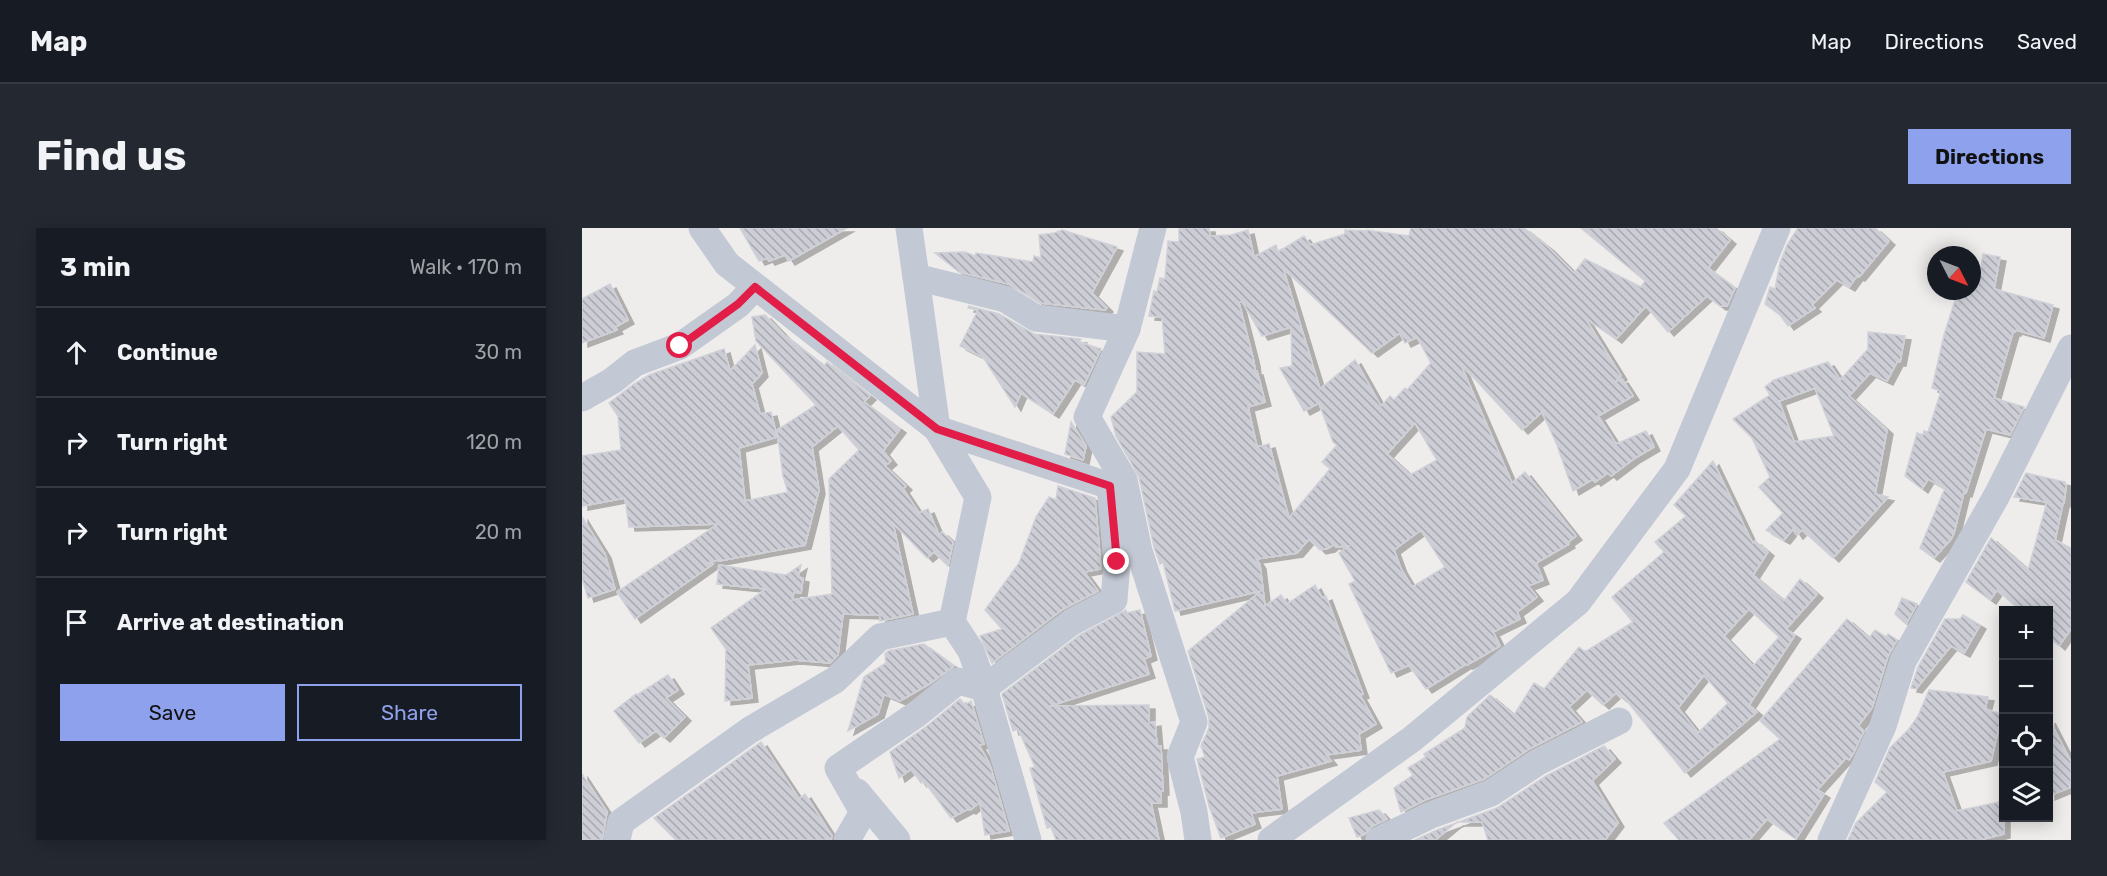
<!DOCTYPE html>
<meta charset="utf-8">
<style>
body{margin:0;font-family:Rubik,sans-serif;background:#242831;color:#f1f3f6}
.controls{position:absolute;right:18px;bottom:18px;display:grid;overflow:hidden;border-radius:0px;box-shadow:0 3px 15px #0003}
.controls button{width:54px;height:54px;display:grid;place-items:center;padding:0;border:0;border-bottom:2px solid #363941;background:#171b24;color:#f1f3f6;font:30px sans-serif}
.compass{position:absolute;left:1345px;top:18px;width:54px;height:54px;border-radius:50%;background:#171b24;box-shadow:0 3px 15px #0003;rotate:132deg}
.stop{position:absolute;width:18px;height:18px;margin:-14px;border:4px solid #e11d48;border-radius:50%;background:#fff}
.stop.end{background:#e11d48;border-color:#fff;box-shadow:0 2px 6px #0008}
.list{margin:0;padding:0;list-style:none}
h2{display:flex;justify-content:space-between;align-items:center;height:78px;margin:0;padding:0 24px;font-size:26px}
h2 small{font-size:20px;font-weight:400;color:#9ea1a6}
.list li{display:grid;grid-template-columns:39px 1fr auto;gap:18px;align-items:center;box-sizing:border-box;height:90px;padding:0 24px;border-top:2px solid #363941}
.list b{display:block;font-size:22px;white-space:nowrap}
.list em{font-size:20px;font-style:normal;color:#9ea1a6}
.actions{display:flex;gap:12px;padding:18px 24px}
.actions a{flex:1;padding:14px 0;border:2px solid #8ea1ec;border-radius:0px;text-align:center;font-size:21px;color:#8ea1ec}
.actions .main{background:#8ea1ec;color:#111}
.icon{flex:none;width:33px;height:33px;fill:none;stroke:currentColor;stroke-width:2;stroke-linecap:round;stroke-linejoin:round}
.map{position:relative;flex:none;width:1489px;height:612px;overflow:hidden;border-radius:0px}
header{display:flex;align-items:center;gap:36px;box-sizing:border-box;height:84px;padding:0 30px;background:#171b24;border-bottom:2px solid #363941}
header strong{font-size:28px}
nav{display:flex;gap:33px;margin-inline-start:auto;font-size:21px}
.intro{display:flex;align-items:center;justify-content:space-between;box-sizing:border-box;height:144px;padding:0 36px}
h1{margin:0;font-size:42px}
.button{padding:15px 27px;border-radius:0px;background:#8ea1ec;color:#111;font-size:21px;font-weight:700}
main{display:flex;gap:36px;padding:0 36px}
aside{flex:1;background:#171b24;border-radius:0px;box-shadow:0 3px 15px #0003}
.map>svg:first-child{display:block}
.building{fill:url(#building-back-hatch);stroke:#d0d1d8;stroke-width:1.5;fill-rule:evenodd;filter:url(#shadow)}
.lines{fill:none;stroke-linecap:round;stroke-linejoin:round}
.street{stroke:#c2c8d4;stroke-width:27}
.route{stroke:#e11d48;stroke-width:8}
</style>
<header>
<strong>Map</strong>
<nav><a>Map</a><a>Directions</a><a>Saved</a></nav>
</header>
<div class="intro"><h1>Find us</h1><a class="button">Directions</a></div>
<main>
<aside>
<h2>3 min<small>Walk · 170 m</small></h2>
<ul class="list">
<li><svg class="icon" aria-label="ahead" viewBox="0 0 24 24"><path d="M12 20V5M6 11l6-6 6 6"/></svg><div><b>Continue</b></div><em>30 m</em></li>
<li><svg class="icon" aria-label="right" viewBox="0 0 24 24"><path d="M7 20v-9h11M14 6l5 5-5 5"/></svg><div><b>Turn right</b></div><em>120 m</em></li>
<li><svg class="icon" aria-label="right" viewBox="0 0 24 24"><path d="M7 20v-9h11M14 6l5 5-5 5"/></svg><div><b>Turn right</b></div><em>20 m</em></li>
<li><svg class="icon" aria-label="arrive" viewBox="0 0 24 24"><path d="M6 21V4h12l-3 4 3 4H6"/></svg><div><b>Arrive at destination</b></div></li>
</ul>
<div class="actions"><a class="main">Save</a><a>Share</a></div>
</aside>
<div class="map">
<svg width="1489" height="612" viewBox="0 0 1489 612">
<defs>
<pattern id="building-back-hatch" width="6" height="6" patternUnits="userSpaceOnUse" patternTransform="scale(1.5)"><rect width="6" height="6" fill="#cccdd5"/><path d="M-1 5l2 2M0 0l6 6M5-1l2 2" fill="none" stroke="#a7a8b0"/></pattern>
<filter id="shadow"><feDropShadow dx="6" dy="4" stdDeviation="0" flood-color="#0004"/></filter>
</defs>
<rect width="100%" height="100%" fill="#efedec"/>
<g class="building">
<path d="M158,0H265L207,33L203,27L187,33L185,30L177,33Z"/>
<path d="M597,0H627L628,8L649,7L666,2L672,29L694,17L696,24L722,8L728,17L763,6V2L785,3V2L827,8L829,0H942L966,19L992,45L1003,31L1059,59L1063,53L999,0H1134L1148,12L1126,40L1153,60L1145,78H1138L1125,68L1086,104L1064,78L1034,111L1003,90L1039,148L1033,154L1040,151L1051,168L1016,188L1034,216L1064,203L1072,219L1053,230L1029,248L1026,245L1013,254L1011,251L991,263L975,217L960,184L940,202L878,135L930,255L943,244L994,308L986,314L987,316L954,335L961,352L946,358L955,369L935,384L938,391L911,404L918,418L885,437L884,436L844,461L827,437L809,445L767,356L773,353L757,325L767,318L754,319L752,316L747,320L738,322L727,311L715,325L674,331L678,337L683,378L699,367L705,376L733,357L740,370L744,368L781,466L778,467L794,496L777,506L779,522L744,527L749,533L695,548L700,581L669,585L673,596L639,610L627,578L615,531L623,529L619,518L627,500V490L606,423L679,363L593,383L581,334L578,336L572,319L557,249L534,208L529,189L555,164V124L583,126L580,89L567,88L572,63L575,64L578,50L583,51L586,13L597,14ZM701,40L790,125L818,105L823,115L835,109L849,135L825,162L823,160L812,172L808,168L799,178L773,132L738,161ZM660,73L680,108L709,99L710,138L698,140L722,183L737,175L751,214L755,217L740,234L748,241L707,290L687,216L675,219L666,179L683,174L675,143H673L672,134L657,75ZM833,195L855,232L828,247L805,226ZM839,302L863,339L830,359L819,341L812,322Z"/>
<path d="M1216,0H1293L1307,13L1277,49L1275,48L1267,59L1255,52L1230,77L1233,80L1206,98L1198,87L1183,76L1188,59L1193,61L1198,35L1205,17Z"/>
<path d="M480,2L535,19L510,65L525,80L523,82L459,75L427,56L377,44L353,25L383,24L393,28L394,25L451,34L452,28L459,30L457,7L472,5Z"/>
<path d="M1401,26L1418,29L1412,61L1471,77L1462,110L1434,102L1433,104H1431L1412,170L1442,179L1428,207L1404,201L1384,265L1382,264L1372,305L1369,311L1352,330L1338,320L1363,260L1346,251L1340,261L1323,248L1335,205L1341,207L1342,203L1346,204L1359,163L1350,160L1362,107L1376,63H1390V36L1399,39Z"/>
<path d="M28,56L46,92L33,99L35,102L0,115V71Z"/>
<path d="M387,78L417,86L452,106L499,111L497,114L519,121L502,157L493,152L471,186L439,165L433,179L401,129L378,118L396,82L386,80Z"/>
<path d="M183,87L202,107L242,138L245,134L288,168L282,174L318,201L301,223L309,233L303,238L324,258L321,261L337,285L346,281L357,307L360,304L371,314L366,338L352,324L345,330L311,295L331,386L298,393V387L261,386L256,427L248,435L213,432L166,437L170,470L143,473L144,421L129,400L184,361L135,356L137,337L204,347L219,337L216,349L221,350L219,365L212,364L210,372L250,366L247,251L277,222L256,198L230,219L237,262L223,317L137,333L138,331L126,335L131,336L53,391L35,364L136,296L47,299L43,270L0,278V228L39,222L36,188L27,175L52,156L67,147L142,121L148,143L173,117L180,145L170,156L178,186L189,184L195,209L157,220L163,273L206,264L201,248L195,202L234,177L174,113L170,89Z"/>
<path d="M1286,104L1323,108L1318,134H1315L1305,153L1288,145L1267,168L1305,202L1293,266L1306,269L1251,330L1220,302L1215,307L1211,301L1202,312L1184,302L1201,285L1177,259L1188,249L1170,210L1151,191L1188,167L1183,159L1192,152L1246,134L1258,152L1286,121ZM1233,160L1252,208L1212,214L1197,173Z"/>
<path d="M489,194L504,218L501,232L483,226Z"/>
<path d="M1131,233L1167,308L1171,315L1173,313L1186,324L1171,347L1202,373L1218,351L1235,366L1204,401L1213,407L1167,477L1175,484L1103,545L1041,468L1039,470L1034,465L1021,477L1005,462L987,479L1000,494L947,521L902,551L843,572L819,584L812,560L831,547L826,540L844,529L842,526L883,500L885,489L908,467L932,487L952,455L962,461L997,419L1003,424L1051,394L1030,369L1082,324L1073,314L1104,288L1092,277ZM1167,381L1197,409L1171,438L1142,408ZM1122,447L1146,475L1116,505L1096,480Z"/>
<path d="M1444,245L1483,254L1484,259L1482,275H1481L1473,312L1489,320V401L1477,418L1467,409V382H1438L1415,362L1408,372L1384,354L1409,310L1446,342L1465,274L1432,269Z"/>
<path d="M476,258L513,270L519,341L502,344L516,363L481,381L410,435L398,408L420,401L403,382L437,335L454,289L467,269L474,272Z"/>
<path d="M0,289L23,326L33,361L6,370L0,350Z"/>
<path d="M1320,370L1335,376L1324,396L1313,386Z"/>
<path d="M544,382L545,385L558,382L569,428L562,431L567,446L468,478L567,477V495L573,494L575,518H579L581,563H579V575H569L577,612H474L469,599L465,600L448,540L453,539L436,501L431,503L420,466L498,407Z"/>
<path d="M1381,387L1398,397L1382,425L1369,418L1334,461L1329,460L1336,439L1363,391H1378Z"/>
<path d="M1265,391L1287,410L1293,402L1304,409L1306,406L1315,412L1306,428L1290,480L1276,498L1282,503L1271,526L1267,532L1264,530L1235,562L1242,566L1214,611L1185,591L1167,612H1097L1082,595L1198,511L1178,493Z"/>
<path d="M342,416L372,438L347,456L318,473L302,466L296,486L266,503L282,449L304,435L303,426L306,423Z"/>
<path d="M86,447L96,462L84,470L103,489L82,510L74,503L57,515L32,483L54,466L55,467Z"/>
<path d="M1347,462L1406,469L1403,481L1420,486L1409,533L1361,544L1375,583L1422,573V606L1398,612H1266L1274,595L1305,564L1293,554L1308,520L1327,501L1336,488Z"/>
<path d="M378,471L383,477L389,473L402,516L397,517L408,537L427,603L403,607L398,574L388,582L386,581L369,590L342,553L339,555L329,541L317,550L308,524L345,498Z"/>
<path d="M1467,491L1489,534V559L1467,568Z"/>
<path d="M179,514L217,571L223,566L250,608L249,612H94L72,590Z"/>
<path d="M1022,518L1033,531L1010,553L1036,595L1023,612H906L900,594H875L853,612H833L855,602L915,580L964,548Z"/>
<path d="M0,546L25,584L20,612H0Z"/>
<path d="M797,582L805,591L790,598L783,606L775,609L767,590Z"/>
</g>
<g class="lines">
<g class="street">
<path d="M120,0L145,36L355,201L528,258"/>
<path d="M327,0L334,49L423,71L454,90L545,101"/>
<path d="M334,49L355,201L396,269L370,394L389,423L402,460L446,612"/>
<path d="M0,170L30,153L53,135L98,118L156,77L173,59"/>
<path d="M542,252L557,323L612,494L598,529L612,584L616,612"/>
<path d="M275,564L315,612"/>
<path d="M35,612L39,594L168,502L253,452L298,409L370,394"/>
<path d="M265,612L281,584L256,540L335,486L376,453L402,460L490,394L532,372L535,334L528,258L542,252L505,189L545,101L571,0"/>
<path d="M689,612L830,511L996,374L1095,241L1195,0"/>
<path d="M797,612L849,587L909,565L956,534L1037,493"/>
<path d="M1249,612L1301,498L1321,433L1415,267L1489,120"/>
</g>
</g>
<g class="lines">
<path class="route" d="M98,118L156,76L173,59L355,201L528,258L535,334"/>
</g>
</svg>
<div class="controls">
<button>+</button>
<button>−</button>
<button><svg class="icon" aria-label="locate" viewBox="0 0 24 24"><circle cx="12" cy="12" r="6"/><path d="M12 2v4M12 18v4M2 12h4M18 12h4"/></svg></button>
<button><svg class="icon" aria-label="layers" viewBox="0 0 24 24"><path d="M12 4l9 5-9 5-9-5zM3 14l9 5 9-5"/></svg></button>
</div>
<svg class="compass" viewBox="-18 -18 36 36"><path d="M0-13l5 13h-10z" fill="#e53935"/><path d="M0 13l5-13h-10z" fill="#9ea1a6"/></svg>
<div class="stop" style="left:98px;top:118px"></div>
<div class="stop end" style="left:535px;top:334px"></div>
</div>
</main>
